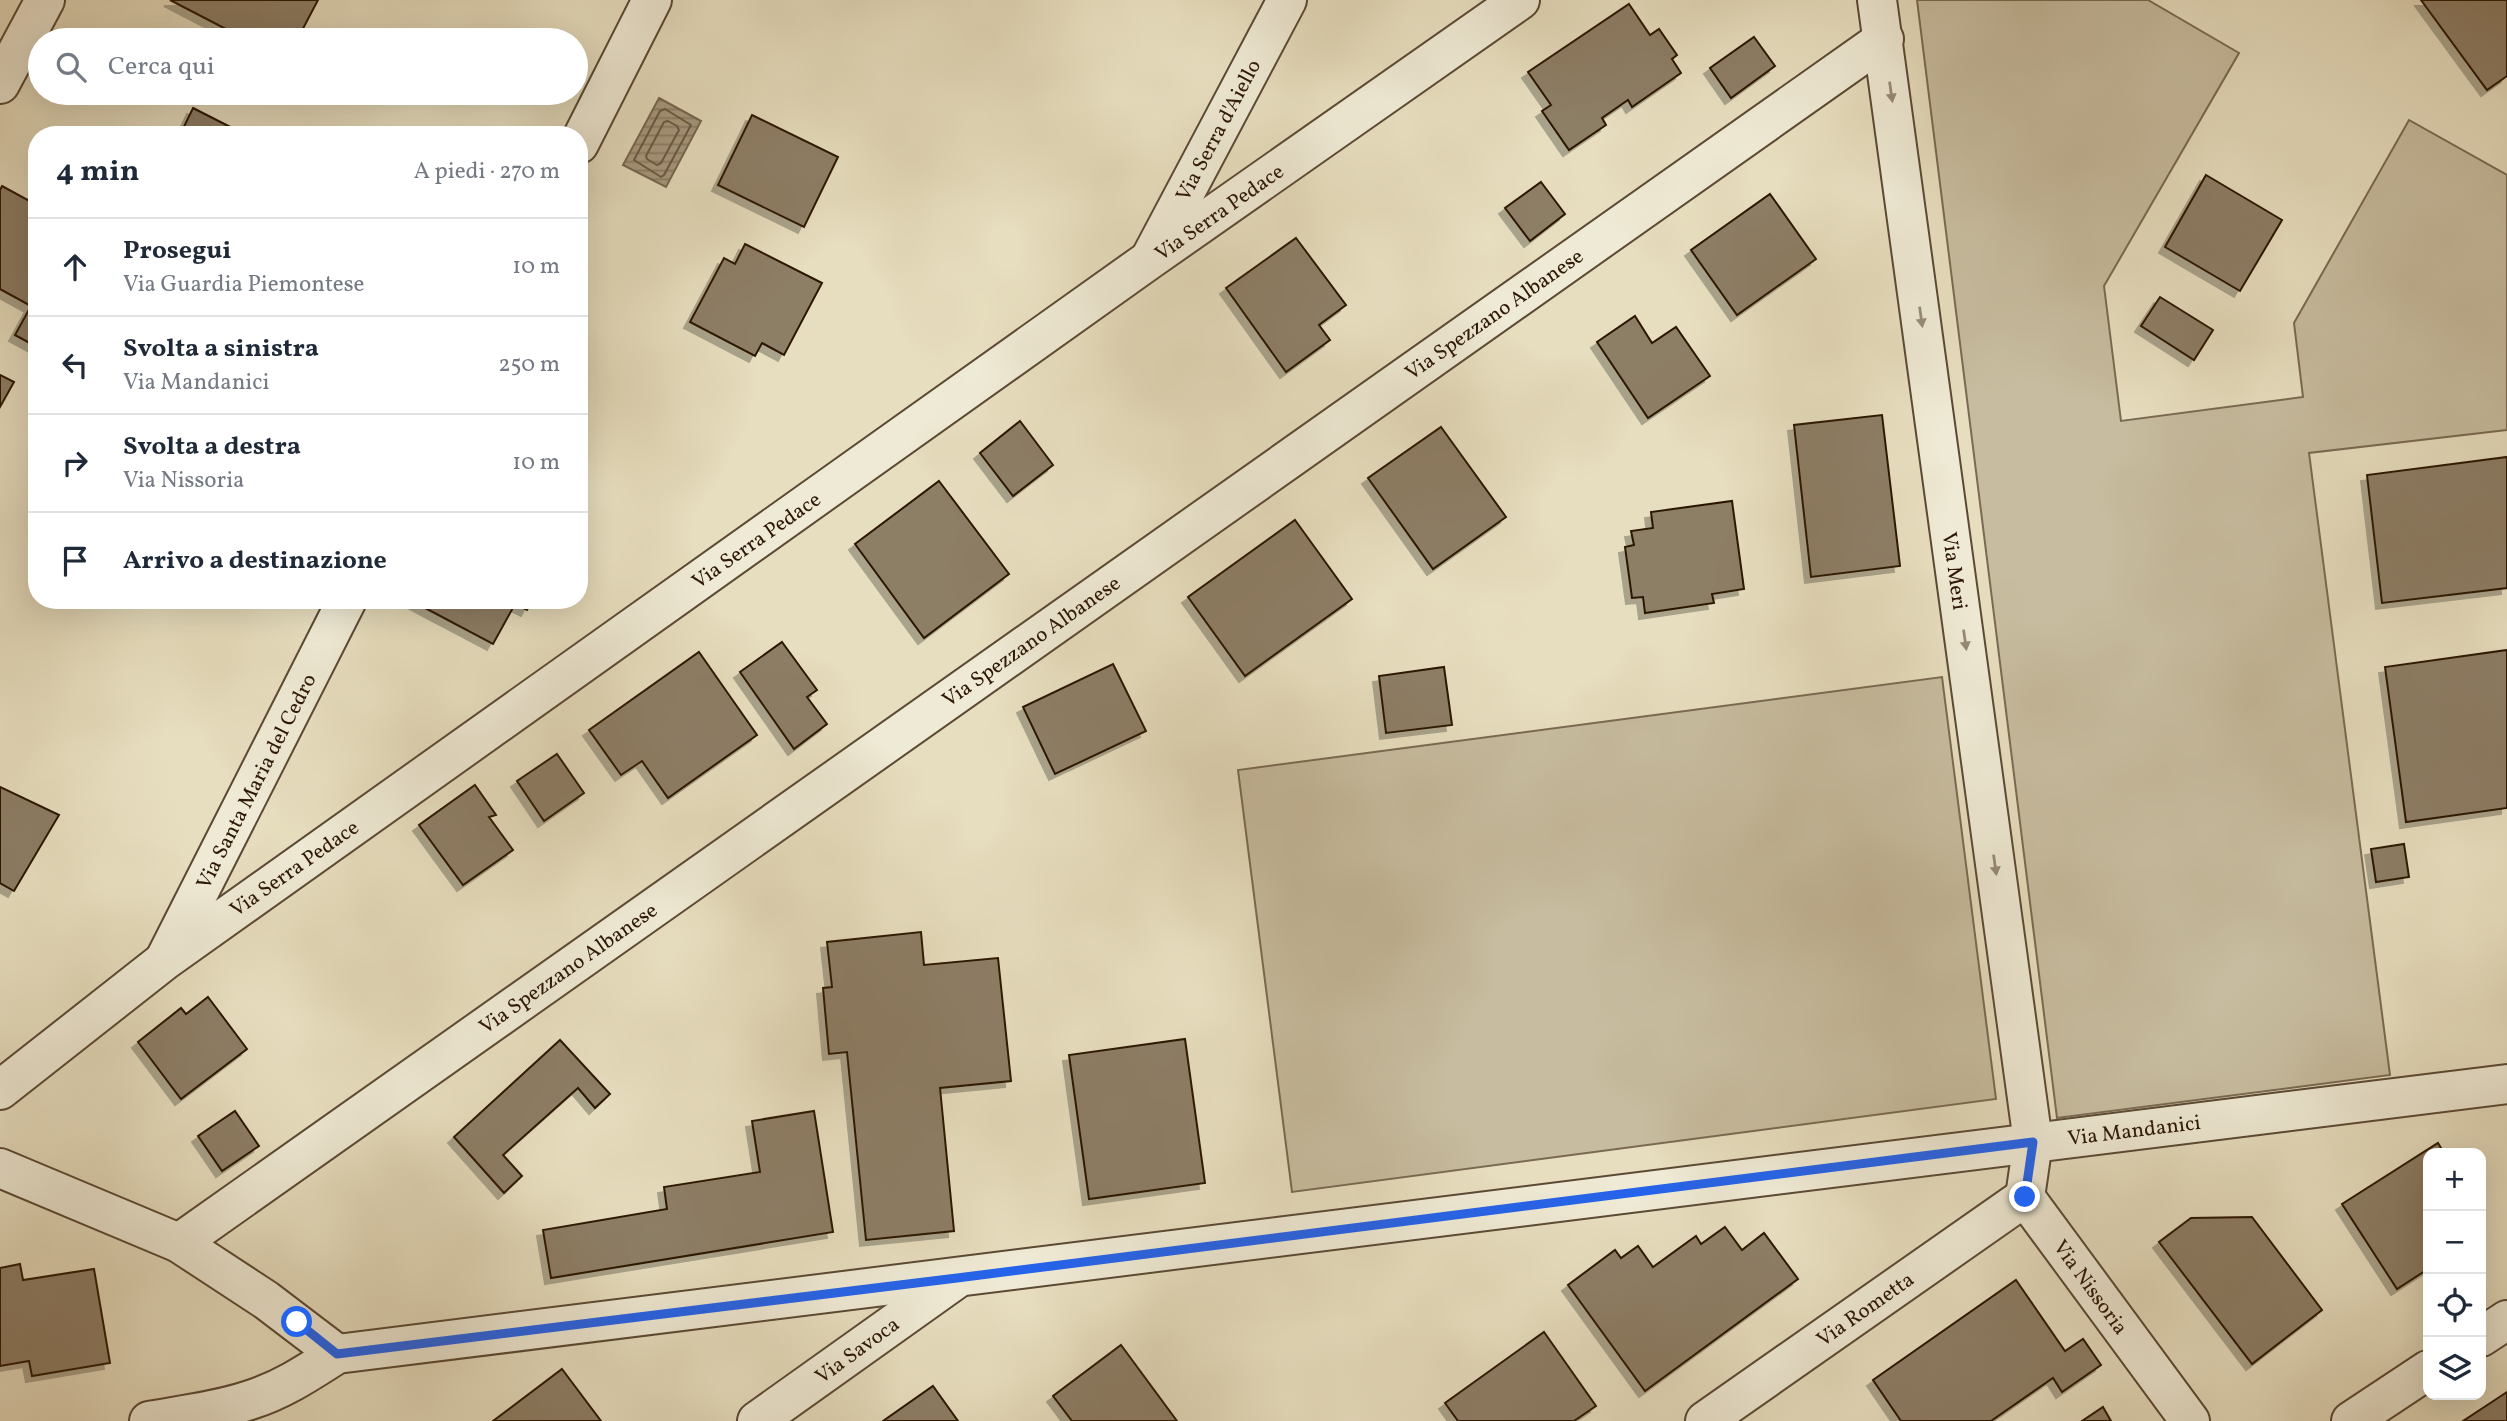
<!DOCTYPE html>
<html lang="it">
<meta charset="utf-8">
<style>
body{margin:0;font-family:Vollkorn,serif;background:#f6f6f7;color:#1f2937}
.controls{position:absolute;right:21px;bottom:21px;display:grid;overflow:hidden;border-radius:14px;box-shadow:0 7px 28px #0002}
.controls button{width:63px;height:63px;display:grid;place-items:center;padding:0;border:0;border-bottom:2px solid #e0e1e3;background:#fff;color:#1f2937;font:35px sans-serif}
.stop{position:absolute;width:21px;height:21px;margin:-16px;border:5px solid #2563eb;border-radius:50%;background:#fff}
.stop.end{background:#2563eb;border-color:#fff;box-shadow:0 2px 7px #0008}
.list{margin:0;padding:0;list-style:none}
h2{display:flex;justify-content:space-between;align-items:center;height:91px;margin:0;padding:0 28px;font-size:30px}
h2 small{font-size:23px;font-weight:400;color:#747a83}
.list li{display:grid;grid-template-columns:46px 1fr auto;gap:21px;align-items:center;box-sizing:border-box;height:98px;padding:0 28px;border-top:2px solid #e0e1e3}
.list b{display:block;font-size:26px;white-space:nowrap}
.list p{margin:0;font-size:23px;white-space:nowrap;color:#747a83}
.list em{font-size:23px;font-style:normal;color:#747a83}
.icon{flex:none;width:38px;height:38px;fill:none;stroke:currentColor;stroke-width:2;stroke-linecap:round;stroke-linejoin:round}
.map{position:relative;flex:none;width:2507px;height:1421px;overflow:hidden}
.search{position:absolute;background:#fff;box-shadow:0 7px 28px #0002;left:28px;top:28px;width:560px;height:77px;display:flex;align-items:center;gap:18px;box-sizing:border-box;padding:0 24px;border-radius:38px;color:#747a83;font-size:26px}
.panel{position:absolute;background:#fff;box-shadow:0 7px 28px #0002;left:28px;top:126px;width:560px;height:483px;border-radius:28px}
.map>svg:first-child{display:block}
.green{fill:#c7bc9f;stroke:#7a6a52;stroke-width:2}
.water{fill:url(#water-rules);stroke:#76664f;stroke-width:2}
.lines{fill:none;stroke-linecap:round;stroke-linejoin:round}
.shore{stroke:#6a5842;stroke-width:2}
.building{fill:#8d7e66;stroke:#2c1705;stroke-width:2;filter:url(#shadow)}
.minor-casing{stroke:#5b4934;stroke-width:42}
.minor{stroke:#efead5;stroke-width:38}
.oneway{fill:#978b77}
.route{stroke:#2563eb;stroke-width:9}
.labels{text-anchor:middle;stroke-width:6;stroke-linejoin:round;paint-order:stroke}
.street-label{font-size:21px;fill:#2c1705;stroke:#efead5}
</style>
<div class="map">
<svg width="2507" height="1421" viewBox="0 0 2507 1421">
<defs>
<pattern id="water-rules" width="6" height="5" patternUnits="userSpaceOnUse" patternTransform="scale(1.75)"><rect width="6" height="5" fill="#a79a80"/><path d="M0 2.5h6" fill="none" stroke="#887d67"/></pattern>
<filter id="shadow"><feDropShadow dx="-6" dy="6" stdDeviation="0" flood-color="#0004"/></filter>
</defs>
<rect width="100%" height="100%" fill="#e7debf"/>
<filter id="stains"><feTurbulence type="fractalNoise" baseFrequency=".00286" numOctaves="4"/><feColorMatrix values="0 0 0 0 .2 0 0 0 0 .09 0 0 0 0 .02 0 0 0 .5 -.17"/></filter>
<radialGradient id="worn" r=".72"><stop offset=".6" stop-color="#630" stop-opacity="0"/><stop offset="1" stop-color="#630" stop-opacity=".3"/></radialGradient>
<g class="green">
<path d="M1917,0H2148L2239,53L2104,286L2121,421L2303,397L2294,323L2409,120L2507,175V430L2309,453L2390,1075L2057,1118Z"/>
<path d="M1942,677L1996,1099L1292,1192L1238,770Z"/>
</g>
<path class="water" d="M659,98L701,121L666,187L623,165Z"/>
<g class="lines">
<g class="shore">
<path d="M665,109L691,125L664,175L661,177L634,160L660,111Z"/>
<path d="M668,121L677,126L679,130L661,163L657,165L647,159L646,156L664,122Z"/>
</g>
</g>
<g class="building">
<path d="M170,0H318L297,40H247Z"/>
<path d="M2421,0H2507V76L2487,90Z"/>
<path d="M1629,4L1650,35L1659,29L1677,55L1672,59L1681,73L1632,107L1628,100L1602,118L1606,125L1569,150L1542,111L1551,105L1528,72Z"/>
<path d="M1754,37L1775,66L1731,98L1710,68Z"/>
<path d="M193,108L246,135H180Z"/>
<path d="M752,115L838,157L804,227L718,185Z"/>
<path d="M2206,175L2282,220L2240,291L2165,247Z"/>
<path d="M1541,182L1565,214L1530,241L1505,208Z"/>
<path d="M2,186L37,205V347L15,335L31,306L0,289V190Z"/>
<path d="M1770,194L1816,259L1737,315L1691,250Z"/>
<path d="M1296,238L1346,305L1319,325L1330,340L1286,372L1226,288Z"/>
<path d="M745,244L822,283L784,355L762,343L755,356L690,322L724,258L735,264Z"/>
<path d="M2160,297L2213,330L2194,360L2141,326Z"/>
<path d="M1635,316L1652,343L1676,327L1710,376L1648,418L1597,342Z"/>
<path d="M0,375L14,382L0,407Z"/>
<path d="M1882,415L1900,566L1811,577L1794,425Z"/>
<path d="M1020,421L1053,465L1013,496L980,453Z"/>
<path d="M1441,427L1506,517L1433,569L1368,478Z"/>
<path d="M2507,457V588L2382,603L2367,475Z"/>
<path d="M939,481L1009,574L924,638L855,544Z"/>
<path d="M1732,501L1744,589L1712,594L1714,603L1645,613L1643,597L1632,598L1625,547L1634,545L1631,531L1653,528L1651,512Z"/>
<path d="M1295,520L1352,599L1245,676L1188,597Z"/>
<path d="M410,600H532L527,610L515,604L493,644Z"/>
<path d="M782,642L817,690L807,697L827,724L794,749L740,672Z"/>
<path d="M2507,650V808L2406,822L2385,667Z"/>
<path d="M699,652L757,735L668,798L642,761L621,775L589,730Z"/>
<path d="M1113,664L1146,731L1055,774L1023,707Z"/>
<path d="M1444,667L1452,725L1386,733L1379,676Z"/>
<path d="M557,754L584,793L544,821L517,781Z"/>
<path d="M475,785L496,815L489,817L513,850L463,885L419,825Z"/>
<path d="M0,787L59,815L14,891L0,883Z"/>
<path d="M2404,844L2409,877L2376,882L2371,849Z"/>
<path d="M921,932L924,965L998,958L1011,1081L940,1088L954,1231L866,1240L847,1052L829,1054L823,988L832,987L827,942Z"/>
<path d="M208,997L247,1049L181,1099L138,1042L181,1008L186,1014Z"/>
<path d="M1185,1039L1205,1183L1089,1199L1069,1055Z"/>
<path d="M560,1040L610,1094L595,1108L578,1088L503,1155L522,1176L504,1193L454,1137Z"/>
<path d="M235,1111L259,1146L222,1171L198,1136Z"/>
<path d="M814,1111L833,1232L551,1278L543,1230L667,1209L664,1187L760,1172L752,1121Z"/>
<path d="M2438,1143L2444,1153H2428V1269L2397,1289L2342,1204Z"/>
<path d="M2252,1217L2322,1310L2252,1364L2159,1242L2191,1218Z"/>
<path d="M1725,1227L1742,1250L1764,1233L1798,1279L1645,1391L1568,1285L1615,1250L1621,1258L1638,1246L1653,1267L1696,1236L1701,1244Z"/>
<path d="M20,1264L23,1280L94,1269L110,1363L32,1376L29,1361L0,1366V1268Z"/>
<path d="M2016,1280L2065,1351L2083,1339L2101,1365L2062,1392L2053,1378L1991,1421H1901L1873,1380Z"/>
<path d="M1544,1332L1596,1406L1574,1421H1458L1445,1403Z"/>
<path d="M1121,1345L1177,1421H1072L1053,1396Z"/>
<path d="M562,1369L601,1421H493Z"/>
<path d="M933,1386L958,1421H883Z"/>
<path d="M2507,1392V1421H2463Z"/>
<path d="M2103,1407L2111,1421H2082Z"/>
</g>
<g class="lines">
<defs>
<g id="minor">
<path d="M1877,0L2033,1142L2025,1197L2190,1421"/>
<path d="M0,84L45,0"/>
<path d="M579,144L652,0"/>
<path d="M1152,255L1287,0"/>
<path d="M166,957L347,600"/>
<path d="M0,1090L164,961L1149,260L1520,0"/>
<path d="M0,1168L179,1243L266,1300L337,1354"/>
<path d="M179,1243L1884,39"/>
<path d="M2481,1337L2507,1320"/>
<path d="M149,1421C183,1415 217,1411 250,1400C282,1390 309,1372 337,1354L2507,1084"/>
<path d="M757,1421L955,1280"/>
<path d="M1705,1421L2025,1197"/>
<path d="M2351,1421L2428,1370"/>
</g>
</defs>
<use href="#minor" class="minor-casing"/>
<use href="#minor" class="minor"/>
</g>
<defs><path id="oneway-solid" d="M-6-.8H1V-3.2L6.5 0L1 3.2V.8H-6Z" transform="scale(1.75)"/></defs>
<g class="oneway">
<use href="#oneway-solid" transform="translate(1891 92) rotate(82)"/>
<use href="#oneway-solid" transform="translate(1921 317) rotate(82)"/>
<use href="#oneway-solid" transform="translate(1965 640) rotate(82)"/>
<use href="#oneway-solid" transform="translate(1995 865) rotate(82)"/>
</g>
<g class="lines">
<path class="route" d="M297,1322L337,1354L957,1278L2033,1142L2025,1197"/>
</g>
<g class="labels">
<g class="street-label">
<text transform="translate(1218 130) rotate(-62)" y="7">Via Serra d'Aiello</text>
<text transform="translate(1219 212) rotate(-35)" y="7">Via Serra Pedace</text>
<text transform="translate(1494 314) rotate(-35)" y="7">Via Spezzano Albanese</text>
<text transform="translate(756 540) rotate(-35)" y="7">Via Serra Pedace</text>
<text transform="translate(1955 571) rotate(82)" y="7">Via Meri</text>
<text transform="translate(1031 641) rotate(-35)" y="7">Via Spezzano Albanese</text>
<text transform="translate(256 781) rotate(-63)" y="7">Via Santa Maria del Cedro</text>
<text transform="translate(294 868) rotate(-35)" y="7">Via Serra Pedace</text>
<text transform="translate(568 968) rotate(-35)" y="7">Via Spezzano Albanese</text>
<text transform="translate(2134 1130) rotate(-7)" y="7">Via Mandanici</text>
<text transform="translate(2091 1287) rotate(54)" y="7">Via Nissoria</text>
<text transform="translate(1865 1309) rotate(-35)" y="7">Via Rometta</text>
<text transform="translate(857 1350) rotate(-36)" y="7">Via Savoca</text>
</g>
</g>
<rect width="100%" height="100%" filter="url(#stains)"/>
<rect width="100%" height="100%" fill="url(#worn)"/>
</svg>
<div class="controls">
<button>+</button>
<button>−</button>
<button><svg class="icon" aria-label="locate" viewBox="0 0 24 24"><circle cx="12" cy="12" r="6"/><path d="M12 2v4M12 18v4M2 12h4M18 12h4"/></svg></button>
<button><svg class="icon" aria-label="layers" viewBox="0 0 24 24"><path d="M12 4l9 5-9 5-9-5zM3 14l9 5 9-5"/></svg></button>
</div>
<div class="stop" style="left:297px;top:1322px"></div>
<div class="stop end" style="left:2025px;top:1197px"></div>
<div class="search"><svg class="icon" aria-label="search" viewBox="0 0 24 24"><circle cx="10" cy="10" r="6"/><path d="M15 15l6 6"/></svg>Cerca qui</div>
<section class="panel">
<h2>4 min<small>A piedi · 270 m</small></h2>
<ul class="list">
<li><svg class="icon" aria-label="ahead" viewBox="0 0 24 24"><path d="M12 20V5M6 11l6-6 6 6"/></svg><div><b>Prosegui</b><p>Via Guardia Piemontese</p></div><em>10 m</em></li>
<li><svg class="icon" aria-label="left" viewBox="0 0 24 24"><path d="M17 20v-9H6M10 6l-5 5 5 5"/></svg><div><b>Svolta a sinistra</b><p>Via Mandanici</p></div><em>250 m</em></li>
<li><svg class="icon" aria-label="right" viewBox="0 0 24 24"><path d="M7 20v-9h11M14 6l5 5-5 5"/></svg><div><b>Svolta a destra</b><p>Via Nissoria</p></div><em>10 m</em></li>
<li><svg class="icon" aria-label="arrive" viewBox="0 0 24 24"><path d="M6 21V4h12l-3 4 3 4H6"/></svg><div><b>Arrivo a destinazione</b></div></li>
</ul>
</section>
</div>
